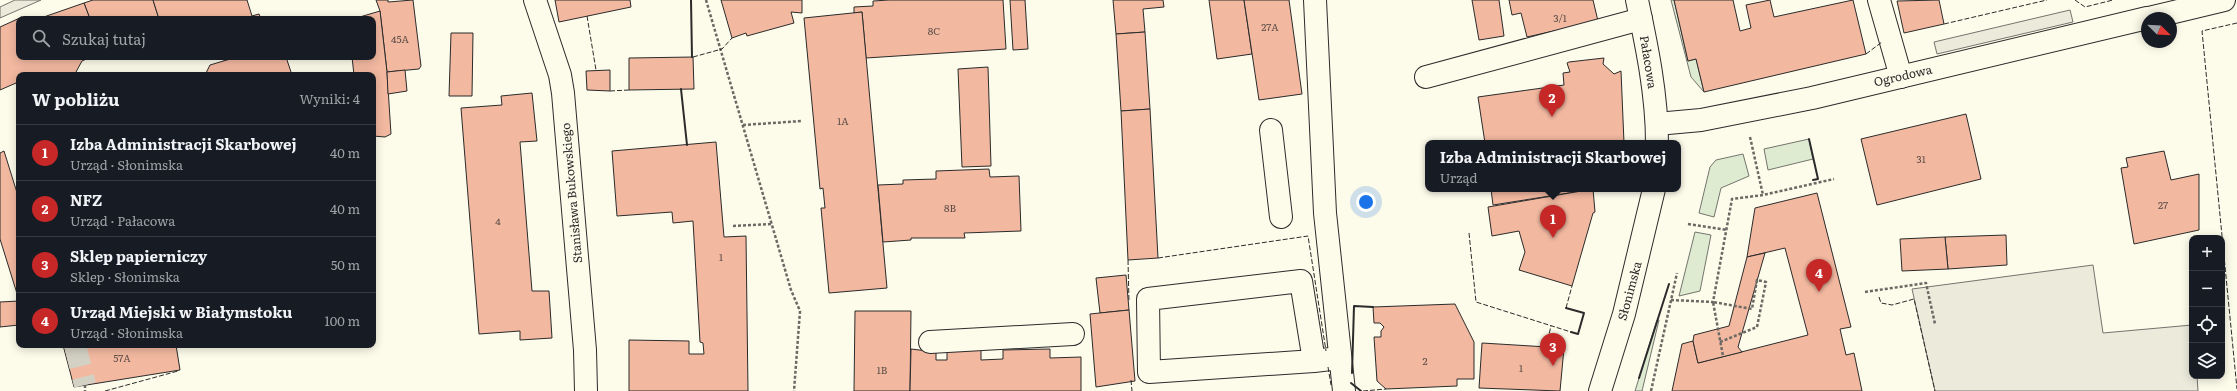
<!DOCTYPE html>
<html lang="pl">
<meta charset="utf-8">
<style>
body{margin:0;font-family:Literata,serif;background:#20242c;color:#f1f3f6}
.controls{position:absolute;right:12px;bottom:12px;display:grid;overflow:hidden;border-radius:8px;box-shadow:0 2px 10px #0003}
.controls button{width:36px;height:36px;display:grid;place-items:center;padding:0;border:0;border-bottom:1px solid #363941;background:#171b24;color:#f1f3f6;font:20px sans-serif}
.compass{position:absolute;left:2141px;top:12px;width:36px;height:36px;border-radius:50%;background:#171b24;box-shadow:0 2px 10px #0003;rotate:114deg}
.you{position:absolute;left:1366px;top:202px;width:14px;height:14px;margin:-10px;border:3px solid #fff;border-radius:50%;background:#1a73e8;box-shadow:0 0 0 6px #1a73e833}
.badge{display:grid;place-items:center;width:26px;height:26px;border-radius:50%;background:#c62828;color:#fff;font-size:13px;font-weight:700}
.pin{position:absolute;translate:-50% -33px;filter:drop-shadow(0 1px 2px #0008)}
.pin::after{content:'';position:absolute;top:21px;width:14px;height:12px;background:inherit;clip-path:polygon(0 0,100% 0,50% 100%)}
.popup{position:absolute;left:1425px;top:140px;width:256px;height:52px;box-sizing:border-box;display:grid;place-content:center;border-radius:8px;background:#171b24;filter:drop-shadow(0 1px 3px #0005);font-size:13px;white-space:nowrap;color:#9ea1a6}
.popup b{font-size:15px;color:#f1f3f6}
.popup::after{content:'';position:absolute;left:50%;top:100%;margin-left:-8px;border:8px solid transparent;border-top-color:#171b24}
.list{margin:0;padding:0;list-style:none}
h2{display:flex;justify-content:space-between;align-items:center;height:52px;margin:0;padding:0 16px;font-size:17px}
h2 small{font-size:13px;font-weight:400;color:#9ea1a6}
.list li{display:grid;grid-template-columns:26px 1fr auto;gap:12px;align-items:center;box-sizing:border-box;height:56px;padding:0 16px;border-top:1px solid #363941}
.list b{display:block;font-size:15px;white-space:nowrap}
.list p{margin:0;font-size:13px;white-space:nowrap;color:#9ea1a6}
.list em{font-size:13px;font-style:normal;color:#9ea1a6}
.icon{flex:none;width:22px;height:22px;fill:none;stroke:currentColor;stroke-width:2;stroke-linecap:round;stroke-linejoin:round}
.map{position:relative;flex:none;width:2237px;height:391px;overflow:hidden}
.search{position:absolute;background:#171b24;box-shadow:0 2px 10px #0003;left:16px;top:16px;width:360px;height:44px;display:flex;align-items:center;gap:10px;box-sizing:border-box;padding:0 14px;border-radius:8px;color:#9ea1a6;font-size:15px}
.panel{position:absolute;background:#171b24;box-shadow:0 2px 10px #0003;left:16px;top:72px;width:360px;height:276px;border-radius:8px}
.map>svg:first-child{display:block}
.green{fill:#deebd1;stroke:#74746e}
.parking{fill:#eceadb;stroke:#74746e}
.building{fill:#f2b8a0;stroke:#2b2b2b}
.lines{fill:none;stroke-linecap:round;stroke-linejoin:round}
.minor-tunnel{stroke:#d3d1c4;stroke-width:22;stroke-dasharray:22 11;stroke-linecap:butt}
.minor-casing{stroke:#2b2b2b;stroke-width:24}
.path{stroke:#6a6964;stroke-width:2.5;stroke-dasharray:3 2;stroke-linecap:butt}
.minor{stroke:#fdfbea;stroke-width:22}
.fence{stroke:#2b2b2b;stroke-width:1;stroke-dasharray:5 2;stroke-linecap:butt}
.wall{stroke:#2b2b2b;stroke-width:2}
.labels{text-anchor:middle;stroke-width:3;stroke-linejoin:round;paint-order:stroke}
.number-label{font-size:10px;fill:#5d4e48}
.street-label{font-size:12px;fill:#2b2b2b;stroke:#fdfbea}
</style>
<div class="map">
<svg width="2237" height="391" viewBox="0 0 2237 391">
<rect width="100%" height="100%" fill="#fdfbea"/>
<g class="green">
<path d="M1671,0H1674L1688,61L1696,59L1704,92L1691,77Z"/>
<path d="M1809,139L1813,159L1768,170L1764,149Z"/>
<path d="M1743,154L1749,176L1721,188L1714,217L1699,213L1710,167L1716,160Z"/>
<path d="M1695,232L1711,235L1700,291L1679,296Z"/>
<path d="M1657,320H1659L1642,391H1635Z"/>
</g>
<g class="parking">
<path d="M15,0H41L0,18V7Z"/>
<path d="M2070,10L2073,22L1937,54L1934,42Z"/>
<path d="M2093,265L2103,333L2192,325V376H2197L2198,391H1935L1912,289Z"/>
</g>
<g class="building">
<path d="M93,0H153L159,19H90L84,3Z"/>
<path d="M153,0H247L252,16L259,14L261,19H159Z"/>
<path d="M376,0H388V2L413,0L421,66L419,69L387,72L380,11Z"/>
<path d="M555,0H630L631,7L559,22Z"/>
<path d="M721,0H802V13L791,12L794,23L747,36L746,33L732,38Z"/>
<path d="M889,0H1003L1006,49L866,58L862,12L854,13V7L873,6V1Z"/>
<path d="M1010,0H1025L1028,49L1013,50Z"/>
<path d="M1113,0H1163L1164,7L1143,9L1145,32L1116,34Z"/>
<path d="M1209,0H1244L1252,54L1217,59Z"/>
<path d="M1244,0H1289L1302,94L1259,100Z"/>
<path d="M1472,0H1499L1504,36L1479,40Z"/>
<path d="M1509,0H1593L1598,21L1527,37L1521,13L1512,15Z"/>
<path d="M1674,0H1733L1740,31L1751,28L1746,5L1770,0L1774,17L1853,0L1866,54L1704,92L1696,59L1688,61Z"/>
<path d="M1939,0L1944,24L1904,33L1897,1Z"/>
<path d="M84,3L90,19H38Z"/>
<path d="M380,11L387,72L391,134L385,137L373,136V75H354L352,57H373V19H353Z"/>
<path d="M862,12L887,288L829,293L821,208H825L823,188L820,189L804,18Z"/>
<path d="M22,17L23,19H19V57H91L82,61L76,72L77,75H19V92L16,83L0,90V27Z"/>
<path d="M1145,32L1150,109L1121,111L1116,34Z"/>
<path d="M451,33H473L472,96H449Z"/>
<path d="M222,57H237L223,60Z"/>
<path d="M237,57H286L292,75H205L210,65Z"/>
<path d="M693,57L694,89L629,90V58Z"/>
<path d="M1604,58L1603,64L1614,74L1621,71L1624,143H1485L1478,97L1564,85L1563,73L1570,72L1567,63L1569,62Z"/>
<path d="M988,67L991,166L962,167L958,69Z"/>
<path d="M405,70L407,91L388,94L387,72Z"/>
<path d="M610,70V91L587,90L586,71Z"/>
<path d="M532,93L537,141L520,142L532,291H549L552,338L520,340V331L479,334L461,108L502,105L501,96Z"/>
<path d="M1150,109L1158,258L1128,260L1121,111Z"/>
<path d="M1966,114L1981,179L1877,205L1861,139Z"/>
<path d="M716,142L724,237L746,236L748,391H629V340L689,341V354H704L703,343L700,342L693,221L673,223L672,212L617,216L612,151Z"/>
<path d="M4,151L19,199V300L0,239V153Z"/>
<path d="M2164,151L2171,180L2199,174V230L2134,244L2121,168L2128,167L2126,158Z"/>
<path d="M989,169L990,177L1019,176L1021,231L964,233L965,238H911V240L883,242L878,185L903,184V180L936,179V171Z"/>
<path d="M1491,189H1594L1493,205Z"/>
<path d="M1593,189L1595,212L1593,213L1572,286L1519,270L1525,252L1519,231L1492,236L1488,207Z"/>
<path d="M1817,193L1851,327L1840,329L1846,355L1854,353L1862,391H1672L1682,344L1693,341L1698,363L1808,335L1785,248L1747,257L1755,208Z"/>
<path d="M2006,235L2007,265L1948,269L1945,237Z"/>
<path d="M1945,237L1948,269L1902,271L1900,239Z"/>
<path d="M1765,253L1738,347L1742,352L1698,363L1693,341L1694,335L1729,326L1747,257Z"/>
<path d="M1126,275L1129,310L1100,313L1096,278Z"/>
<path d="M19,301V325L0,327V302Z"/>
<path d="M1455,304L1474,342V379H1457V386L1386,389L1377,381L1374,337H1381V331L1384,327L1380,323H1374L1373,307Z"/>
<path d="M1129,310L1135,381L1096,387L1090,314Z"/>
<path d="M855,311H911L910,391H854Z"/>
<path d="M1482,343L1564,348L1560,391L1479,388Z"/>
<path d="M63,345H176L180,370L74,387Z"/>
<path d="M911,349L936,352V360H947V351L981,350V360L1003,359V350L1050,349V358L1081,357V391H910Z"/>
</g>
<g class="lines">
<path class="minor-tunnel" d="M75,345L85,385"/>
<defs>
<g id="minor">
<path d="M535,0L560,75L563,93L585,350L586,391"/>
<path d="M1315,0L1325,213L1344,391"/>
<path d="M1637,0C1647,47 1657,95 1657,143"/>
<path d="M1879,0L1901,77"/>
<path d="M2149,18L2224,0"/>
<path d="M1426,77L1641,19"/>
<path d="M1657,124L1701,120L1812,98L2147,18"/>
<path d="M1271,130L1281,217"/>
<path d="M930,342L1073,334"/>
<path d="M1314,361L1301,281L1148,299L1149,372L1314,361L1339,358"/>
<path d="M1600,391L1624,314L1654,189"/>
</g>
</defs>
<use href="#minor" class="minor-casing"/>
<g class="path">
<path d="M706,0L791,290L800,311L794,391"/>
<path d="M743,125L802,121"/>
<path d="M1750,137L1763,195"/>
<path d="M1688,224L1727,230"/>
<path d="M733,226L771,224"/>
<path d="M1865,292L1926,283L1935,324"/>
<path d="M1671,300L1713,302L1732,199L1763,195L1834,179"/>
<path d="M1720,342L1757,327L1766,282L1757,280L1752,309L1713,302L1723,356"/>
<path d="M85,385V391"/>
<path d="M1651,391L1677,273"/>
</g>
<use href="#minor" class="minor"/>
<g class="fence">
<path d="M2075,0L2085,7L2113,0"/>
<path d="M587,16L596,70"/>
<path d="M2237,23L2202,31L2237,389"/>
<path d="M1944,24L2047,0"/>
<path d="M1866,54L1882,42"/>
<path d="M693,57L722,49L732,38"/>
<path d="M610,91L629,90"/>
<path d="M1469,233L1476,302L1571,332"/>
<path d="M1158,258L1308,236L1326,351"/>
<path d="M1128,260L1129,302"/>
<path d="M1879,297L1881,303L1892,305L1914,299L1935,391"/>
<path d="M1566,308L1572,286"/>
<path d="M1546,347L1551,326"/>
<path d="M1328,367L1331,385"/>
<path d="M1131,380L1132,391"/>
<path d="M105,391L178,371"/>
<path d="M1363,391L1386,389"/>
</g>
<g class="wall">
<path d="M691,0L692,57"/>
<path d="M681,89L687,145"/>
<path d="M1809,139L1818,179L1813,180"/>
<path d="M1566,308L1584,313L1578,334L1571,332"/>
<path d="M1352,373L1354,306L1373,307"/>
<path d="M1639,378L1669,284"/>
<path d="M1351,383L1361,391"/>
</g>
</g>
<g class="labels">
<g class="number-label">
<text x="1560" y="22">3/1</text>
<text x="1270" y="31">27A</text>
<text x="934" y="35">8C</text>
<text x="400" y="43">45A</text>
<text x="843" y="125">1A</text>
<text x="1921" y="163">31</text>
<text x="2163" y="209">27</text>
<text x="950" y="212">8B</text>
<text x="498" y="225">4</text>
<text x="721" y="261">1</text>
<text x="122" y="362">57A</text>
<text x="1425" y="365">2</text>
<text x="1521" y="372">1</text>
<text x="882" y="374">1B</text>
</g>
<g class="street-label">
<text transform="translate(1648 62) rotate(81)" y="4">Pałacowa</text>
<text transform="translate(1903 76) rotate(-13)" y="4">Ogrodowa</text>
<text transform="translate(572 193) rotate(-95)" y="4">Stanisława Bukowskiego</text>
<text transform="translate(1630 291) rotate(-75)" y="4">Słonimska</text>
</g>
</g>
</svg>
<div class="controls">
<button>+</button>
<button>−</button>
<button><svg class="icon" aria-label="locate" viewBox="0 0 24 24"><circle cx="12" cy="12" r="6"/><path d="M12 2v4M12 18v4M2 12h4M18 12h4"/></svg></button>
<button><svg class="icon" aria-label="layers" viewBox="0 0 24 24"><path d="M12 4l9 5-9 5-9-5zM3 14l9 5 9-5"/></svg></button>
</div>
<svg class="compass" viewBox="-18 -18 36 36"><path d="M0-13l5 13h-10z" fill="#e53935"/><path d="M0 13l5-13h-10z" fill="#9ea1a6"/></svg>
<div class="you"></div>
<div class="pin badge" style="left:1553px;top:238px">1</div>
<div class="popup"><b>Izba Administracji Skarbowej</b>Urząd</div>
<div class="pin badge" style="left:1552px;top:117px">2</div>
<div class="pin badge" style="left:1553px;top:366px">3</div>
<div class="pin badge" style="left:1819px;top:292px">4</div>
<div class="search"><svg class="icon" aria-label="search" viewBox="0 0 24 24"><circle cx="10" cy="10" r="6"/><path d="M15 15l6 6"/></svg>Szukaj tutaj</div>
<section class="panel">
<h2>W pobliżu<small>Wyniki: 4</small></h2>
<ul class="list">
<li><span class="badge">1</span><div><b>Izba Administracji Skarbowej</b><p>Urząd · Słonimska</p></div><em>40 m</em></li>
<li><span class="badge">2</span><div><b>NFZ</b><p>Urząd · Pałacowa</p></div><em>40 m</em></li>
<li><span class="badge">3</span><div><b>Sklep papierniczy</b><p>Sklep · Słonimska</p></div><em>50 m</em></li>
<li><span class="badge">4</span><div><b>Urząd Miejski w Białymstoku</b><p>Urząd · Słonimska</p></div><em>100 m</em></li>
</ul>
</section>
</div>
